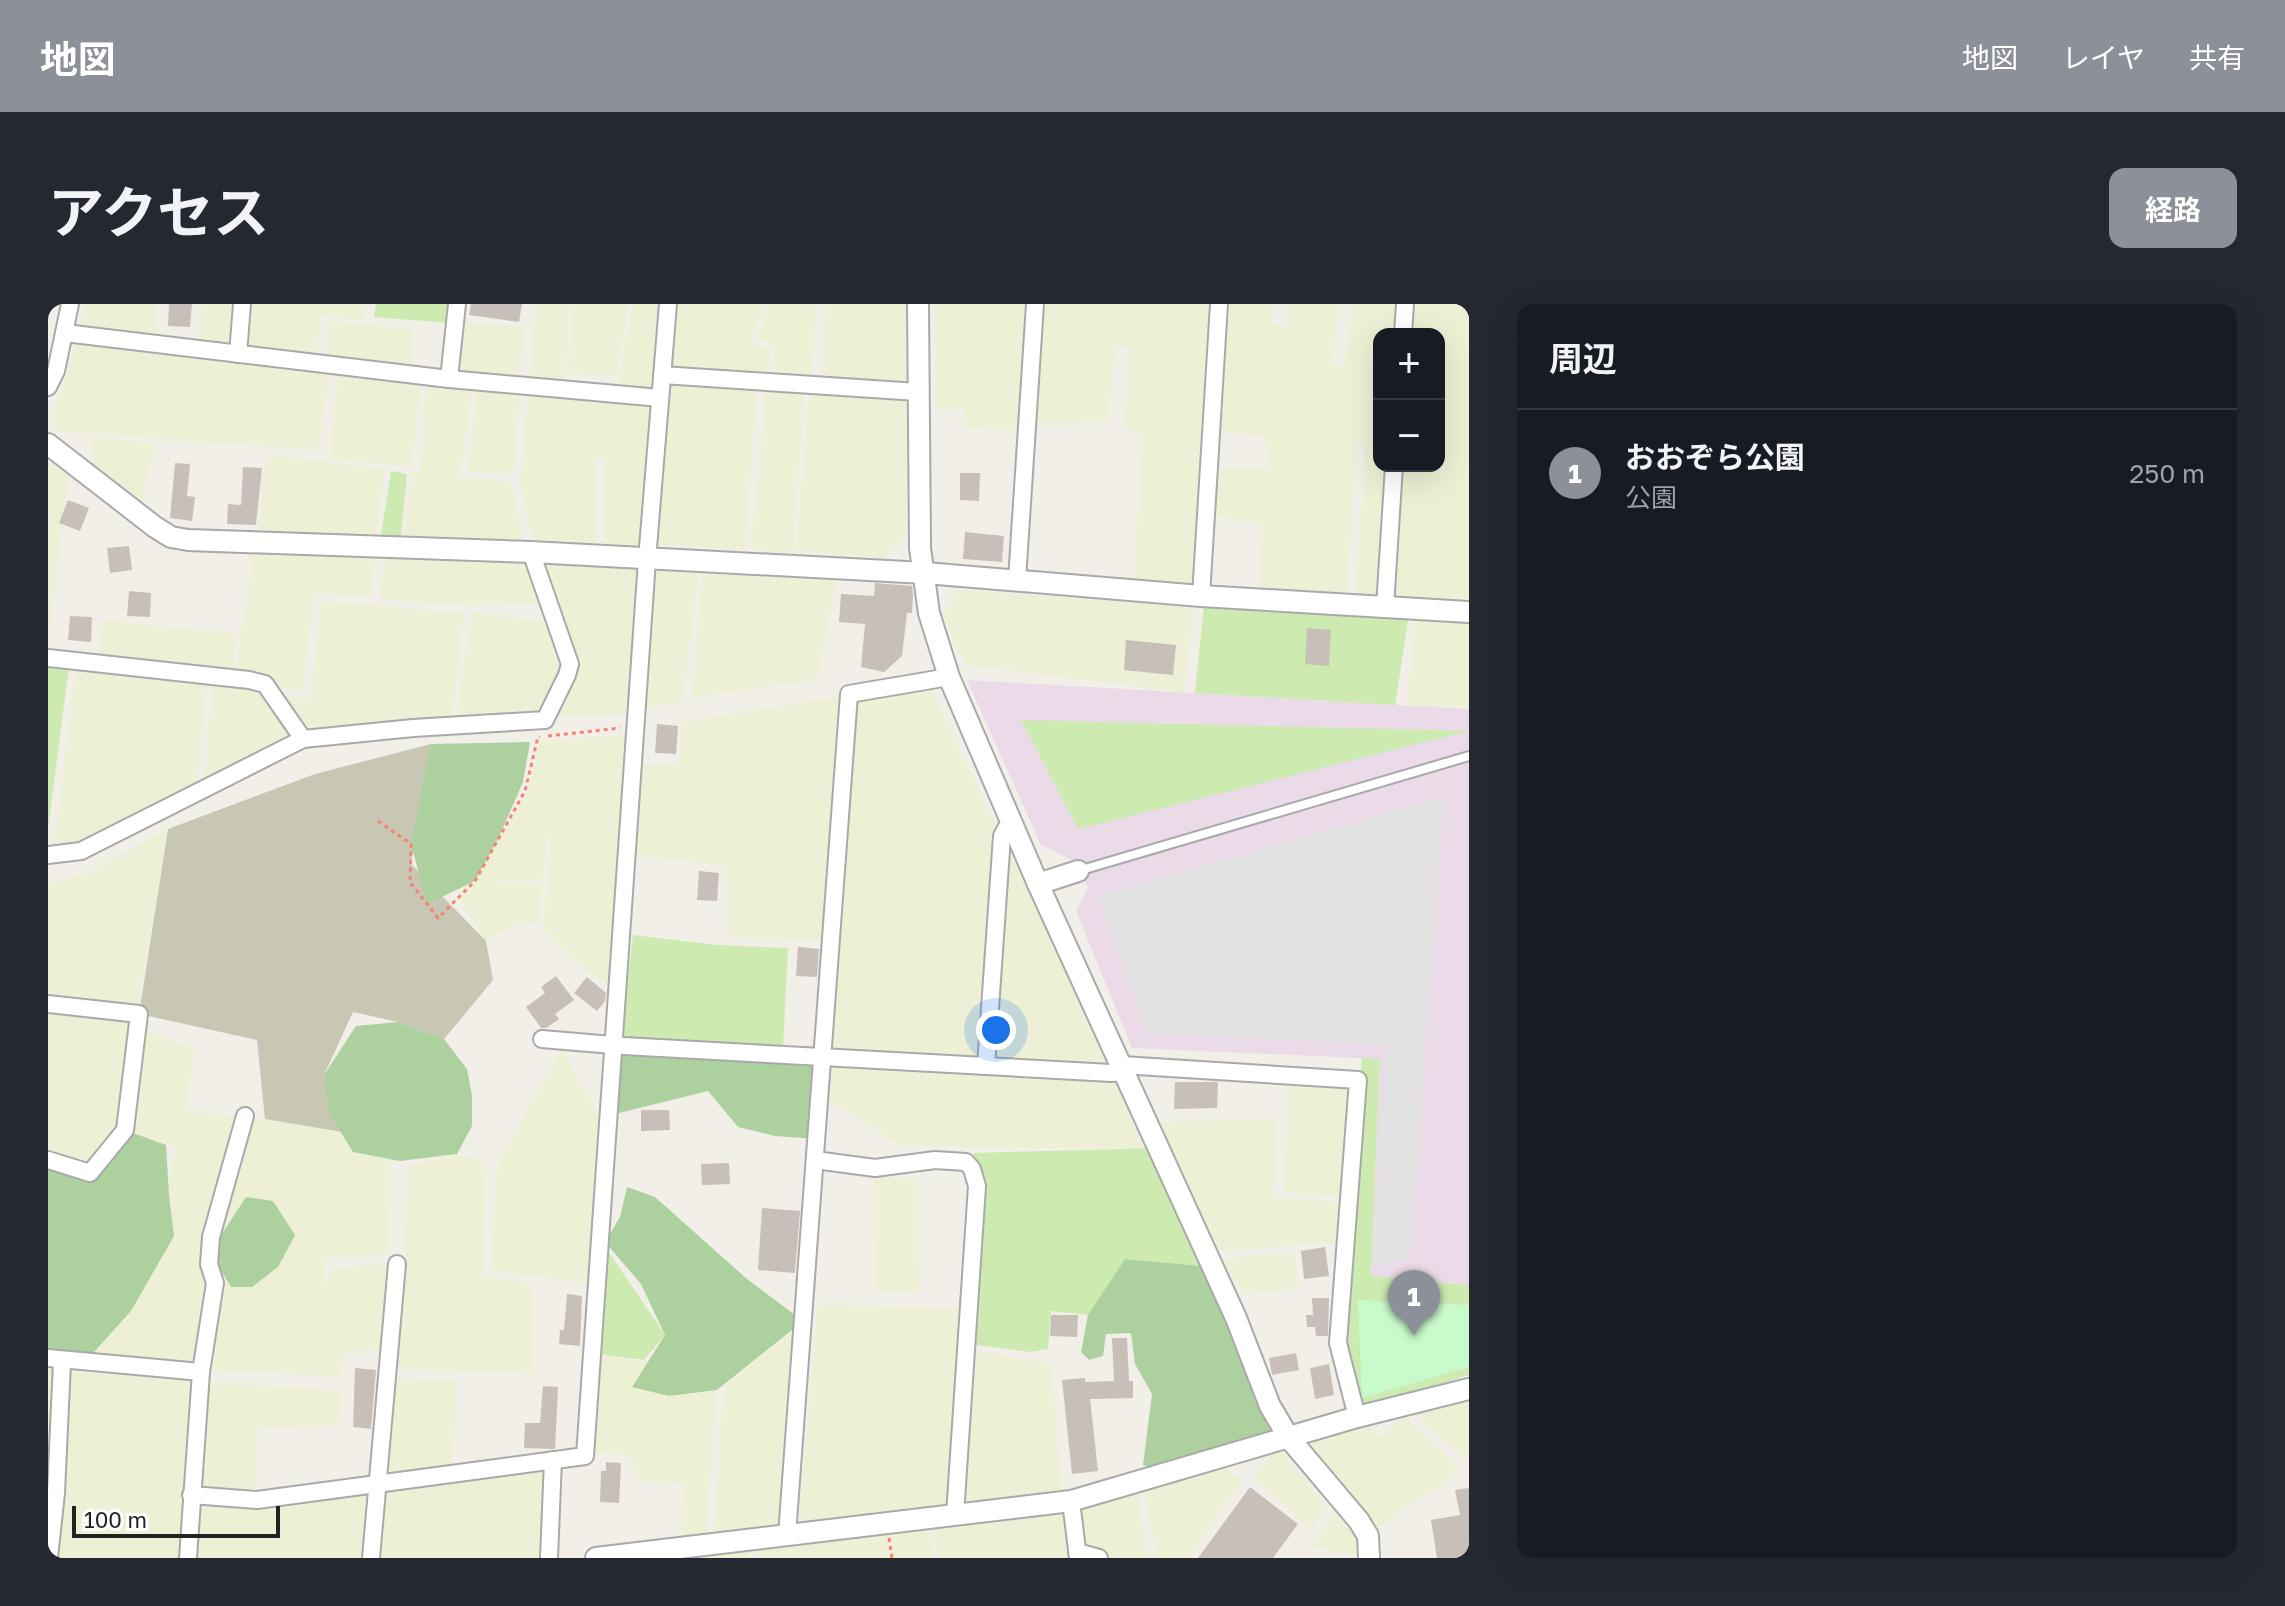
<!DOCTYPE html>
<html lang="ja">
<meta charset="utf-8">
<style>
body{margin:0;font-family:"Golos Text","Noto Sans JP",sans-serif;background:#242831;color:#f1f3f6}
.controls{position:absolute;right:24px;top:24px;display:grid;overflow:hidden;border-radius:16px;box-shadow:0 8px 32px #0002}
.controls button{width:72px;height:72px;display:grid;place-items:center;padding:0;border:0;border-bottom:2px solid #363941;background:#171b24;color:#f1f3f6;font:40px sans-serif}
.scale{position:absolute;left:24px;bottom:20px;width:208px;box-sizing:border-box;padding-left:8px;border:4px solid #222;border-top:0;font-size:22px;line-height:28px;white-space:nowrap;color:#222;-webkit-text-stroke:6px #fff;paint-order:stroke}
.you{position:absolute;left:948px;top:726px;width:28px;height:28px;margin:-20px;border:6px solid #fff;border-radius:50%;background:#1a73e8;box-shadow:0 0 0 12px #1a73e833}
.badge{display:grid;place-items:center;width:52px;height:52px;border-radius:50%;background:#8c9099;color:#fff;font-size:26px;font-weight:700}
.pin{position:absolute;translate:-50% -66px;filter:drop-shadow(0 2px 4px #0008)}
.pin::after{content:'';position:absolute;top:42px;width:28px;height:24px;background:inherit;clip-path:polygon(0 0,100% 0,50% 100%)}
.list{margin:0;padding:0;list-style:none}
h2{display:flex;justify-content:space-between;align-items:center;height:104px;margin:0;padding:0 32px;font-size:34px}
h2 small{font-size:26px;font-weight:400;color:#9ea1a6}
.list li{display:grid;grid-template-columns:52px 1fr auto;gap:24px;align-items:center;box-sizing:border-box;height:128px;padding:0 32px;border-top:2px solid #363941}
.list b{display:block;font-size:30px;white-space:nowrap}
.list p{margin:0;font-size:26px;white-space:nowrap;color:#9ea1a6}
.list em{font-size:26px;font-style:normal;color:#9ea1a6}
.map{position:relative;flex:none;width:1421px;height:1254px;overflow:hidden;border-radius:16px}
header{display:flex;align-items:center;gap:48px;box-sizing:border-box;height:112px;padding:0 40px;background:#8c9099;color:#fff}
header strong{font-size:38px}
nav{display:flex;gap:44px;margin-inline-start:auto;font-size:28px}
.intro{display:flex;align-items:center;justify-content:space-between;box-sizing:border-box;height:192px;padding:0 48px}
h1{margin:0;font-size:56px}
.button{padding:20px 36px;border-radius:16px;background:#8c9099;color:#fff;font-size:28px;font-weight:700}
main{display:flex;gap:48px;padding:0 48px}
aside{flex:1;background:#171b24;border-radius:16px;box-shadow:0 8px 32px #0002}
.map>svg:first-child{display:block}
.industrial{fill:#ebdbe8}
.construction{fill:#c7c7b4}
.farmland{fill:#eef0d5;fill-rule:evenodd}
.grass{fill:#cdebb0}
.forest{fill:#add19e}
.park{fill:#c8facc}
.parking{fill:#e2e2e2}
.building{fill:#c7bfb8}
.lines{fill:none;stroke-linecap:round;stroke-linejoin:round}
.service-casing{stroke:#a9a9a9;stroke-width:12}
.minor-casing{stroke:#a9a9a9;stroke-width:20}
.tertiary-casing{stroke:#a9a9a9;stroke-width:24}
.path{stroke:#fa8072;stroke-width:3;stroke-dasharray:4 4;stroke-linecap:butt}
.service{stroke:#fff;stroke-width:8}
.minor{stroke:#fff;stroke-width:16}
.tertiary{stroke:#fff;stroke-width:20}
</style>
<header>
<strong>地図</strong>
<nav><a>地図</a><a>レイヤ</a><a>共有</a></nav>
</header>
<div class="intro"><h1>アクセス</h1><a class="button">経路</a></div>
<main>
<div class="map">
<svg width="1421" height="1254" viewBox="0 0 1421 1254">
<rect width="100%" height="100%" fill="#f2efe9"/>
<path class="industrial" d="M919,376L1421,405V981L1323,973L1332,755L1084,744L1028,607L1040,583L1024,556L993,541Z"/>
<path class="construction" d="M383,440L363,560L438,637L445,676L396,735L350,718L305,708L276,771L293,828L217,815L209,736L91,710L120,525L267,470Z"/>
<g class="farmland">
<path d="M36,0H108L109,31L32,25Z"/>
<path d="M154,0H189L186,41L150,37Z"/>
<path d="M200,0H319L315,16L272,13L269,52L196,44Z"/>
<path d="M488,0H521L517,81L481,77Z"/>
<path d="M525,0H580L569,72L520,70Z"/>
<path d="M585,0H614L607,88L569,84Z"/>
<path d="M625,0H715L703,40L722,44L719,75L620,67Z"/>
<path d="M721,0H768L764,78L725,75L728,40L710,36Z"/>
<path d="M778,0H859L858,83L775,77Z"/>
<path d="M886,0H982L972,127L920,125L914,104L887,105Z"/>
<path d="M993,0H1171L1161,162L1222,166L1217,133L1173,127L1182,0H1225L1224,19L1239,24V0H1291L1284,59L1296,63L1305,0H1350L1348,30H1331V162H1343L1337,303L1307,301L1318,138L1309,139L1298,300L1211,295L1214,220L1158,211L1153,292L1086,276L1095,131L1076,124L1081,43H1068L1059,118L985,120Z"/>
<path d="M1367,0H1421V403L1359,402L1368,305L1345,303L1355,162H1391V30H1365Z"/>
<path d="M281,17L365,25L363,63L277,53Z"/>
<path d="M415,18L478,22L471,76L411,70Z"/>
<path d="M27,37L281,69L270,147L9,127L0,114L18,76Z"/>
<path d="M291,70L374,80L363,163L282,155Z"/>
<path d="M619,78L709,84L697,246L605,240Z"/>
<path d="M378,81L424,85L412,173L464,178L474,239L356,233L363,169L372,168Z"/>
<path d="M719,83L756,86L745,248L703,246Z"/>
<path d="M429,87L472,91L466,168H420Z"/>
<path d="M762,88L859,94L858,233L837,254L748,247Z"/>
<path d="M479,90L605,102L595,246L557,243L556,155H547L550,243L485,237L472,179Z"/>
<path d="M44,133L107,139L93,201L45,161Z"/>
<path d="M218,150L337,165L328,232L210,228Z"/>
<path d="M0,159L21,172L0,341Z"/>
<path d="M206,246L327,251L323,293L267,289L254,386L230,383L221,373L188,368Z"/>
<path d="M338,250L480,258L495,301L418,302L332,295Z"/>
<path d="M492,259L593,263L582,411L506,413L526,360Z"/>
<path d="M607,267L650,270L635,398L594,404Z"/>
<path d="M654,270L789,276L769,376L644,393Z"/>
<path d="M910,286L1146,303L1136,389L919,361L895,312Z"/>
<path d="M274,297L416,309L404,413L260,428L235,392L262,395Z"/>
<path d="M425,308L502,319L516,360L499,404L408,412Z"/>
<path d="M55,316L189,330L184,368L50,352Z"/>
<path d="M28,364L159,378L148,490L5,551Z"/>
<path d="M165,378L209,383L218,389L246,434L155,487Z"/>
<path d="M883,387L1065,761L781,747L810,395Z"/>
<path d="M791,393L778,636L679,633L678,562L587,551L593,460L630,461L634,418Z"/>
<path d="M580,431L564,683L534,664L496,626L503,532L499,533L494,577H431L494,581L490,621L473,616L438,637L410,593L480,488L492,436Z"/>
<path d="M120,525L90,700L0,689V579L34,571Z"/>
<path d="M0,707L81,715L84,721L147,746L137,807L197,812L293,828L305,848L342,856L341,951L278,953L274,985L284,964L341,959L332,1046L296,1049L291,1073L36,1059L126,932L120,879L129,843L78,826L42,869L0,853ZM198,893L205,982L167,979V937Z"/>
<path d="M514,745L553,815L542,979L442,967L451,855Z"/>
<path d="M780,758L1063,769L1095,845L853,842L778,793Z"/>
<path d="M1242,772L1310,776L1301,893L1235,888Z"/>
<path d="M1229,815L1226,893L1300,899L1298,938L1171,947L1099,818Z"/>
<path d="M409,850L438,858L435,973L484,979L485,1070L348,1064L356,964L359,862Z"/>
<path d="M870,874L871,989H827L826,875Z"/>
<path d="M1246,949L1251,984L1197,991L1173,955Z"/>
<path d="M770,1000L921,1006L917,1048L950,1049L972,1056L1003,1058L1015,1198L1024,1203L1090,1190L1099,1254H890L885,1213L751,1221Z"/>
<path d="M755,1017L739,1231L880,1214L885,1254H710L707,1235L701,1236L703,1254H658L656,1241L632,1244L636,1179L586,1177L585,1151L544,1149L549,1050L599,1059L584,1082L621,1092L669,1086L657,1240H665L676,1082Z"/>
<path d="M0,1065L16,1068L148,1075L134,1254H8L14,1186L0,1185Z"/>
<path d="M345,1074L410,1075L403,1170L505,1156L501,1254H330Z"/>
<path d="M161,1078L293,1087L290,1121L211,1124L207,1189L151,1187Z"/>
<path d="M1421,1093V1151L1415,1153L1362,1107Z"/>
<path d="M1357,1112L1406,1159V1172L1327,1226L1241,1134L1309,1113L1332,1133Z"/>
<path d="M1230,1144L1277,1200L1264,1227L1205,1173Z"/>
<path d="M1172,1162L1194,1176L1140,1254H1110L1096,1188Z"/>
<path d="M321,1189L318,1254H146L148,1198Z"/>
<path d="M1286,1209L1310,1233V1252L1264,1243Z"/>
</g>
<g class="grass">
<path d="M328,0H404L402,19L326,13Z"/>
<path d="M343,167L359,170L353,233L333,231Z"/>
<path d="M1156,301L1361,311L1347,401L1147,389Z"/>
<path d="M0,361L21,363L0,525Z"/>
<path d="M973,416L1421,427L1030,525Z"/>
<path d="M585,631L669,641L740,644L735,743L573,734Z"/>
<path d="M1314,754L1332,755L1323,972L1421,981V1071L1313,1104L1291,1029Z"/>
<path d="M1111,844L1165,963L1078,955L1040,1011L1003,1007L1000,1045L982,1048L913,1039L921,1006L926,849Z"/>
<path d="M556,941L617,1031L596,1056L549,1050Z"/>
</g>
<g class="forest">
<path d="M482,438L475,478L450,535L427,577L379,600L363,540L383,440Z"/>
<path d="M350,718L396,735L419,765L424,792V822L409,850L352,857L305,848L281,809L276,771L308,722Z"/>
<path d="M574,751L769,758V835L727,832L690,823L660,787L567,810Z"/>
<path d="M77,826L118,841L121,891L126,932L83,1007L36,1059L0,1053V856L42,869Z"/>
<path d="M579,883L607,893L699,975L755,1017L669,1086L621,1092L584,1083L617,1031L593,980L557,938L572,913Z"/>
<path d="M198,893L225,897L247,931L230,963L204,983H183L162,948Z"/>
<path d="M1077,955L1165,963L1233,1121L1193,1148L1169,1142L1123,1168L1095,1161L1104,1090L1087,1060L1083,1029L1058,1030L1055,1052L1041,1056L1033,1048L1040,1011Z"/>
</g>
<path class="park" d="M1310,996L1421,1001V1063L1314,1094Z"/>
<path class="parking" d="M1396,492L1362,955L1324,963L1338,740L1100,730L1051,592Z"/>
<g class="building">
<path d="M121,0H144L142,23L120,22Z"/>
<path d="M423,0H474L471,18L421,11Z"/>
<path d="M127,159L142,160L139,192L147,193L144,217L122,214Z"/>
<path d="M195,163L214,164L208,221L179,220L180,200L193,201Z"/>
<path d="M912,169H932L931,197L912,196Z"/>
<path d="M20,196L41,204L32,227L11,219Z"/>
<path d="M917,228L956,232L954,258L915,255Z"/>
<path d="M81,242L84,266L62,269L59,244Z"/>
<path d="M827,279L864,282L865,291L864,309H859L854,352L836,368L813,363L817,320L791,318L793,290L826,292Z"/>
<path d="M81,287L103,289L102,313L79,312Z"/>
<path d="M22,312L44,313L43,338L20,336Z"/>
<path d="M1259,324L1283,326L1281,362L1257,360Z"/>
<path d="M1078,336L1128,341L1125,371L1076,366Z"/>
<path d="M609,420L630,422L628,450L607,449Z"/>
<path d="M651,567L671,569L669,597L649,596Z"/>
<path d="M750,643L771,645L769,673L748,672Z"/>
<path d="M508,672L526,696L507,710L511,715L498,724H493L478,703L497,689L493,683Z"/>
<path d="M539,673L558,689L557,697L549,707L526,689Z"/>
<path d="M1127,778H1170L1169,804L1126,805Z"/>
<path d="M593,806H621L622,826L593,827Z"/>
<path d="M681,859L682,880L654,881L653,860Z"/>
<path d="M714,904L752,907L747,969L710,966Z"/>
<path d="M1277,943L1281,972L1256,975L1253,947Z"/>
<path d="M519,990L534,992L532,1042L511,1040L512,1026H516Z"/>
<path d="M1264,994H1281L1280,1032H1268L1267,1023H1259L1258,1011H1265Z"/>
<path d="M1003,1011H1030L1029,1033L1002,1032Z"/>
<path d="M1064,1034H1079L1081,1077H1085V1094L1042,1095L1050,1167L1024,1170L1014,1076L1037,1074V1078L1066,1077Z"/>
<path d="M1248,1049L1251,1066L1224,1071L1221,1054Z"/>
<path d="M1281,1060L1286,1091L1267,1095L1262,1064Z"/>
<path d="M307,1064L328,1066L323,1125L305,1123Z"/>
<path d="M495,1082L510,1083L507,1145L476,1144L477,1119H492Z"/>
<path d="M558,1158L573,1159L571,1199L552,1198L553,1167H558Z"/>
<path d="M1202,1183L1250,1220L1225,1254H1150Z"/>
<path d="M1421,1184V1254H1389L1383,1216L1412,1211L1407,1186Z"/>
</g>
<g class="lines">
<defs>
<path id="service" d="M1030,567L1421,452"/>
<g id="minor">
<path d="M17,29L401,75L612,94"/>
<path d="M1355,30L1357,0"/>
<path d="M190,50L194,0"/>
<path d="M614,71L870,88"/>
<path d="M401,75L409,0"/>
<path d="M0,83L8,67L22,0"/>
<path d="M969,276L987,0"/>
<path d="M1153,292L1171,0"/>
<path d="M1337,303L1346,162"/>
<path d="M0,354L201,376L217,380L255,435"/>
<path d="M0,551L33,547L255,435L365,424L497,416L519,371L522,360L483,248"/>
<path d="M0,700L91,710L77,826L42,869L0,856"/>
<path d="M494,735L576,742L1063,769L1077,768"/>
<path d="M1074,761L1310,776L1290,1039L1309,1113"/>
<path d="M938,762L954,532L963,516"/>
<path d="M767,856L827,864L887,856L918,858L924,865L929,882L907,1211"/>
<path d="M0,1054L153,1068"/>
<path d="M143,1191L209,1196L537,1152L599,256L620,0"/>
<path d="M1023,1197L1030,1254"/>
<path d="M739,1231L801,390L901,373"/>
<path d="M1029,1248L1051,1254"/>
<path d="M1,1254L8,1189L14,1058"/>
<path d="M140,1254L153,1068L167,979L161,960L163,933L197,812"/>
<path d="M323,1254L349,960"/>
<path d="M501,1254L505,1156"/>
</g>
<g id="tertiary">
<path d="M870,0L872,244L881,309L901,373L990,580L1188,1014L1222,1102L1241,1134L1311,1217L1320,1232L1321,1254"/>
<path d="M0,140L107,223L123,233L140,236L483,248L877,269L1153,292L1421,308"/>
<path d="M990,580L1030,567"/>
<path d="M548,1254L1023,1197L1309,1113L1421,1085"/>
</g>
</defs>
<use href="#service" class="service-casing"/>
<use href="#minor" class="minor-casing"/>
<use href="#tertiary" class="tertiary-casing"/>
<g class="path">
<path d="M500,432L572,424"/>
<path d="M330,517L363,540L362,578L390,614L427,577L477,487L490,433H492"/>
<path d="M841,1234L844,1254"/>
</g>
<use href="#service" class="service"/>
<use href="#minor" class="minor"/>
<use href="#tertiary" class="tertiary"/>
</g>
</svg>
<div class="controls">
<button>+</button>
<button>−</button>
</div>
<div class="scale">100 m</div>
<div class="you"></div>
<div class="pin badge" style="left:1366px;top:1032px">1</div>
</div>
<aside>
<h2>周辺<small></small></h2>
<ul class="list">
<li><span class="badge">1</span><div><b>おおぞら公園</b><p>公園</p></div><em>250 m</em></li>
</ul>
</aside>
</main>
